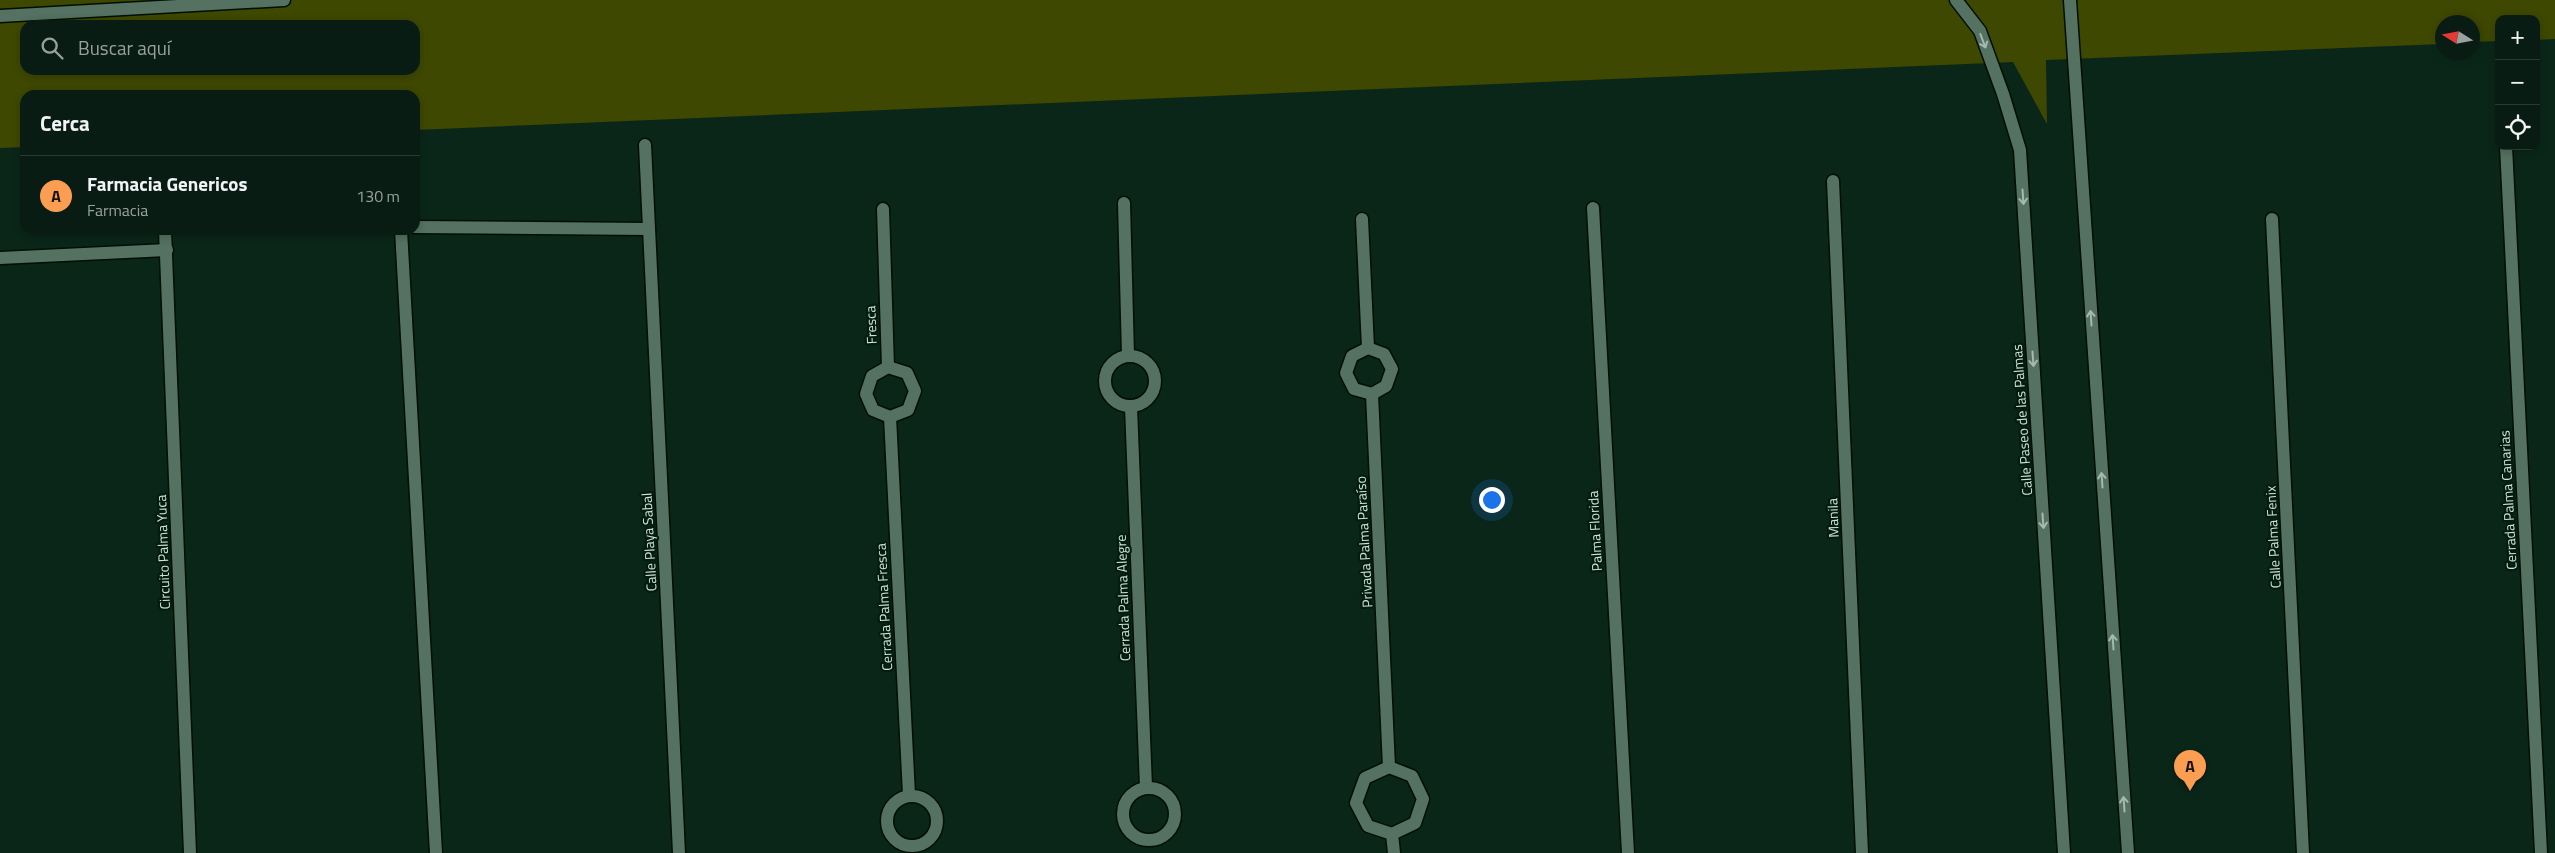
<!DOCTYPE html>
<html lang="es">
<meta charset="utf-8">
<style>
body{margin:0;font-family:"Titillium Web",sans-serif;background:#162921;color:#f1f3f6}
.controls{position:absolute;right:15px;top:15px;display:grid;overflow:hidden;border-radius:10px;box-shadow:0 2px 8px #0003}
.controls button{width:45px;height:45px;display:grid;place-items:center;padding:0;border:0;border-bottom:1px solid #293a33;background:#081c13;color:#f1f3f6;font:25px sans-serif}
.compass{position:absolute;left:2435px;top:15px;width:45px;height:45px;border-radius:50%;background:#081c13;box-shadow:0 2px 8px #0003;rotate:281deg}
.you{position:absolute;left:1491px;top:499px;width:18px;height:18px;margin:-12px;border:4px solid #fff;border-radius:50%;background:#1a73e8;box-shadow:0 0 0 8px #1a73e833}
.badge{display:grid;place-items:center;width:32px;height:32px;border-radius:50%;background:#fc9e52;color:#111;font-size:16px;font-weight:700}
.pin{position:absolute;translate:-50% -41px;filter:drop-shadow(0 1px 2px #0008)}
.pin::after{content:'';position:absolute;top:26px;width:18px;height:15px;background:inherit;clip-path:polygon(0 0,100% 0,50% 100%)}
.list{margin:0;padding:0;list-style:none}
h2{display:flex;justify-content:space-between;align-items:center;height:65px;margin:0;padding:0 20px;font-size:21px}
h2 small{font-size:16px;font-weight:400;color:#98a1a0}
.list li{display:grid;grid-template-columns:32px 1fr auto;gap:15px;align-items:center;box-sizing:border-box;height:80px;padding:0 20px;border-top:1px solid #293a33}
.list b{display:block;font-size:19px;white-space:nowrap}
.list p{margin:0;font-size:16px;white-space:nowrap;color:#98a1a0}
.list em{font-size:16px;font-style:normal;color:#98a1a0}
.icon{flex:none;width:28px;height:28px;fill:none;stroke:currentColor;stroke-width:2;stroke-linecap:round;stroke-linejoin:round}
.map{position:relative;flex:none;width:2555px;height:853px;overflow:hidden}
.search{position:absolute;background:#081c13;box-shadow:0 2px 8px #0003;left:20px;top:20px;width:400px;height:55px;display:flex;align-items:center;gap:12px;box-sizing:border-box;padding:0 18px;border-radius:15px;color:#98a1a0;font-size:19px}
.panel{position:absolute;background:#081c13;box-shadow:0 2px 8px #0003;left:20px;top:90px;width:400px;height:145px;border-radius:15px}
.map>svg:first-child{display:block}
.green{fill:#3e4801;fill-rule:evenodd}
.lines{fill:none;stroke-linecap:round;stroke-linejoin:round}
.minor-casing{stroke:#000f04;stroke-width:15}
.tertiary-casing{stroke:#000f04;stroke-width:15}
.minor{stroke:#547161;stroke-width:12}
.tertiary{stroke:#547161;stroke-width:12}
.oneway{stroke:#a5baae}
.labels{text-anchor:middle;stroke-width:4.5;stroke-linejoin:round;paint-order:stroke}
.street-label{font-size:14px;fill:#d1e1d7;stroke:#021c10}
</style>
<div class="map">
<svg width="2555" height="853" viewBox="0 0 2555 853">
<rect width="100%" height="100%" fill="#0a2619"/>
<path class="green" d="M0,0H2555V39L2536,40V19H2499V41L2473,42L2472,22H2442V44L2046,60L2047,124L2013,62L415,130V95H25V147L0,148ZM25,25H415V70H25Z"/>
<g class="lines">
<defs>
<g id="minor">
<path d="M645,145L679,853"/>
<path d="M2506,146L2541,853"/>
<path d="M1833,181L1862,853"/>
<path d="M1124,203L1128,355"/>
<path d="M1593,208L1628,853"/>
<path d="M883,209L888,367"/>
<path d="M1362,219L1368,348"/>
<path d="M2272,219L2303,853"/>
<path d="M415,227L648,229"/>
<path d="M165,230L190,853"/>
<path d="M401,230L436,853"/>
<path d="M0,258L167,250"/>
<path d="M1368,348L1352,356L1346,373L1354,389L1372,394"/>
<path d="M1368,348L1384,354L1392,369L1386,386L1372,394"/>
<circle cx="1130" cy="381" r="25"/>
<path d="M888,367L907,373L915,391L908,410L890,417"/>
<path d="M888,367L872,376L866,394L873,410L890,417"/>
<path d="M1372,394L1389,767"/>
<path d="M1131,407L1146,787"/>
<path d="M890,417L909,795"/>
<path d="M1389,767L1365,778L1356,803L1368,826L1392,834"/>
<path d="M1389,767L1412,776L1423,799L1415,823L1392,834"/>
<circle cx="1149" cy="814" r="26"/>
<circle cx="912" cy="821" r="25"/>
<path d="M1392,834L1394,853"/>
</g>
<g id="tertiary">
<path d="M1956,0L1980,31L2003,94L2020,150L2064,853"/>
<path d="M2070,0L2128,853"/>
<path d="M0,16L284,0"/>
</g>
</defs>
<use href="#minor" class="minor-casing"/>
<use href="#tertiary" class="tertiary-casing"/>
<use href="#minor" class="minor"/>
<use href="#tertiary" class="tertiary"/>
</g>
<defs><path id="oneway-shaft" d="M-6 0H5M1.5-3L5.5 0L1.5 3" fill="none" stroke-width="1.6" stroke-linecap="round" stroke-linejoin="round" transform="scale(1.25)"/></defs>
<g class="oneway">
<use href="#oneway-shaft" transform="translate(1983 41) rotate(69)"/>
<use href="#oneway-shaft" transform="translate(2023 197) rotate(86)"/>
<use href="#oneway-shaft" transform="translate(2091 318) rotate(-94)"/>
<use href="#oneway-shaft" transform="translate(2033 359) rotate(86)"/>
<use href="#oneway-shaft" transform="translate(2102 480) rotate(-94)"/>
<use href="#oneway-shaft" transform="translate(2043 521) rotate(86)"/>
<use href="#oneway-shaft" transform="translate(2113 642) rotate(-94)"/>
<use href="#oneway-shaft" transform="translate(2124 804) rotate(-94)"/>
</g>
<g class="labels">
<g class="street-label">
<text transform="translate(871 325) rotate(-92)" y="5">Fresca</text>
<text transform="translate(2022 420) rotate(-94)" y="5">Calle Paseo de las Palmas</text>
<text transform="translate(2508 500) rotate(-93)" y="5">Cerrada Palma Canarias</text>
<text transform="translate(1833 518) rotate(-92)" y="5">Manila</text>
<text transform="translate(1595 531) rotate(-93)" y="5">Palma Florida</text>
<text transform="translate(2273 537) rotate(-93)" y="5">Calle Palma Fenix</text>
<text transform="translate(649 542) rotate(-93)" y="5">Calle Playa Sabal</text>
<text transform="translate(1364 542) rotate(-93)" y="5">Privada Palma Paraíso</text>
<text transform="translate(163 552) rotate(-92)" y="5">Circuito Palma Yuca</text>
<text transform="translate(1123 598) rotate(-92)" y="5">Cerrada Palma Alegre</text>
<text transform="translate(884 607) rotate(-93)" y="5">Cerrada Palma Fresca</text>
</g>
</g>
</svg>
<div class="controls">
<button>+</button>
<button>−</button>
<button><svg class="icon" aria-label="locate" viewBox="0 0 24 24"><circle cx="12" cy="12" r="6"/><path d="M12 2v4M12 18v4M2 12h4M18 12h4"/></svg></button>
</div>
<svg class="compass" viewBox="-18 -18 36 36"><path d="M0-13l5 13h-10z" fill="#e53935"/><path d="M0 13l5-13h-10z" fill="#98a1a0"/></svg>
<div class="you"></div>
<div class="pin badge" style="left:2190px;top:791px">A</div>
<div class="search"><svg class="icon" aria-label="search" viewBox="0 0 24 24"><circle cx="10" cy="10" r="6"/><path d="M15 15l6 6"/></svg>Buscar aquí</div>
<section class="panel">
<h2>Cerca<small></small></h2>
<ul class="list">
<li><span class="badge">A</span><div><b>Farmacia Genericos</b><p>Farmacia</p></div><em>130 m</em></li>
</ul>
</section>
</div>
